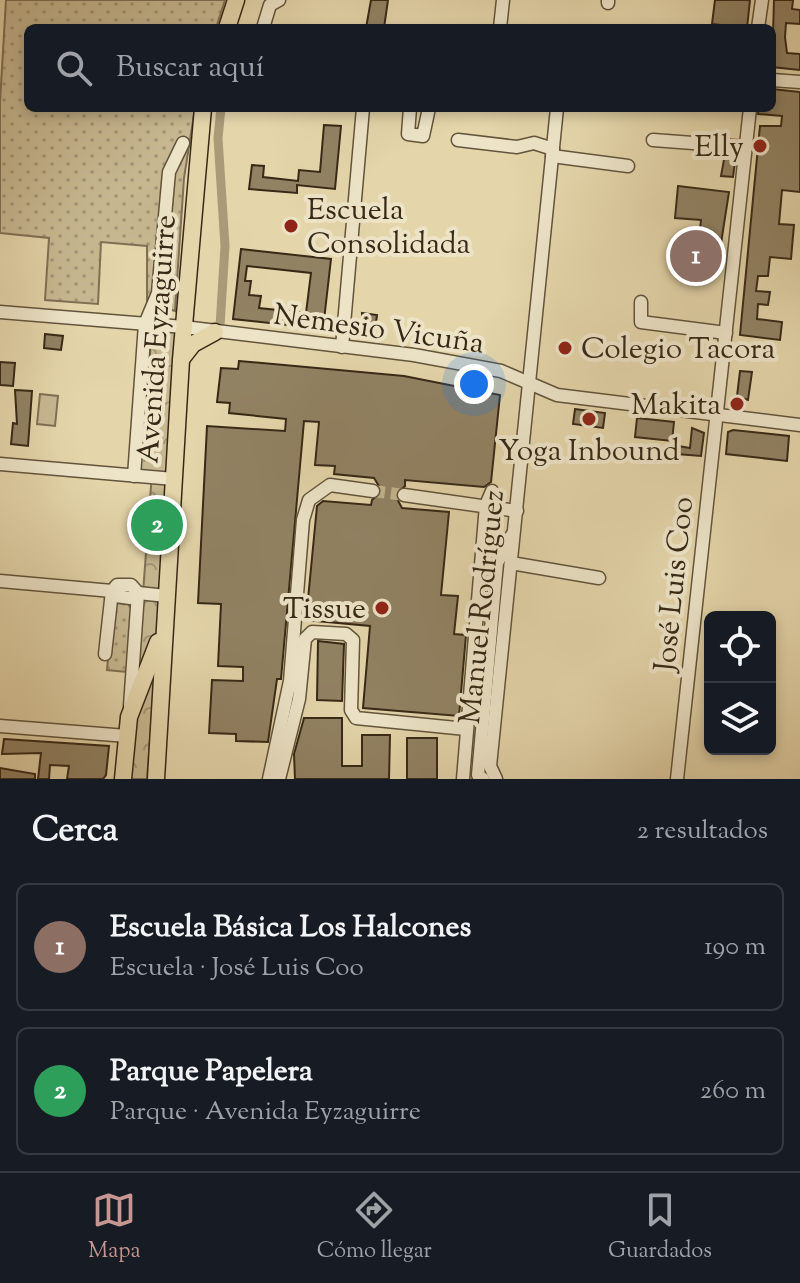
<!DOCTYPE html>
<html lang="es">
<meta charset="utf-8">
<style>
body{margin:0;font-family:"Sorts Mill Goudy",serif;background:#242831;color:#f1f3f6}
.controls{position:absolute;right:24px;bottom:24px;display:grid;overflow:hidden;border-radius:12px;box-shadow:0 4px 12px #0003}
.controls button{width:72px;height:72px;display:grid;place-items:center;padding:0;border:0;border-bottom:2px solid #363941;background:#171b24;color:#f1f3f6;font:40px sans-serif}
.you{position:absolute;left:474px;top:384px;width:28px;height:28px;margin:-20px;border:6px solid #fff;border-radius:50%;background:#1a73e8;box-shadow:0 0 0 12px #1a73e833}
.badge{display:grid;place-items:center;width:52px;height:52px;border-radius:50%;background:#c59692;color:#fff;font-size:26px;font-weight:700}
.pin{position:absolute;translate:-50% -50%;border:4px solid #fff;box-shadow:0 2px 8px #0006}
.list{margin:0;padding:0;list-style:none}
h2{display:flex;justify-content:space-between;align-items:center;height:104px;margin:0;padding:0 32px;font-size:34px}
h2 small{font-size:26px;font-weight:400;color:#9ea1a6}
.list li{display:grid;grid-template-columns:52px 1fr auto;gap:24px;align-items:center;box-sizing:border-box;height:128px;margin:0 16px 16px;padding:0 16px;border:2px solid #363941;border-radius:12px}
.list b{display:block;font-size:30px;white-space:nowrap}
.list p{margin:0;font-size:26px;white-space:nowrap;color:#9ea1a6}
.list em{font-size:26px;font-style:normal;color:#9ea1a6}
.icon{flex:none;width:44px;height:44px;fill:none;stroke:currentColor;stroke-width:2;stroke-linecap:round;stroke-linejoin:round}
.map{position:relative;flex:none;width:800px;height:779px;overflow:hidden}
.search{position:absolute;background:#171b24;box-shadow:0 4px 12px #0003;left:24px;right:24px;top:24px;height:88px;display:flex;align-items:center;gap:20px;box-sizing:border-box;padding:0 28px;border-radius:12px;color:#9ea1a6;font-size:30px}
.sheet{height:392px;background:#171b24}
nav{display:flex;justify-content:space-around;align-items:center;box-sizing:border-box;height:112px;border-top:2px solid #363941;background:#171b24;font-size:22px;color:#9ea1a6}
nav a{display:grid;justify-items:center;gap:4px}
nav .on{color:#c59692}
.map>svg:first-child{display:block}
.grass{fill:url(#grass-dots);stroke:#7f7054;stroke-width:2}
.park{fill:url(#park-crowns);stroke:#7f7054;stroke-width:2}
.garden{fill:#c7b891;stroke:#7f7054;stroke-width:2}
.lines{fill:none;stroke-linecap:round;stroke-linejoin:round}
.canal{stroke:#a99b78;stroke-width:9}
.building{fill:#918263;stroke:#372916;stroke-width:2;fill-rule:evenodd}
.minor-tunnel{stroke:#c1b38c;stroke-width:12;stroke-dasharray:12 6;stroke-linecap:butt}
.minor-casing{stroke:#62543b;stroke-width:15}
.major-casing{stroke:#372916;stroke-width:19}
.minor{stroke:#ede4c8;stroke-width:12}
.major{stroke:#e4d5aa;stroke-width:16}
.poi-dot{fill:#8f2418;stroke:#ede4c8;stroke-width:3}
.labels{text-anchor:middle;stroke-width:8;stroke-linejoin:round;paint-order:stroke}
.poi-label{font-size:30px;fill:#372916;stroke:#ede4c8;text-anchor:end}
.street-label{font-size:30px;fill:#372916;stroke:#ede4c8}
</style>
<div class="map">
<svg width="800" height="779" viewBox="0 0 800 779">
<defs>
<pattern id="grass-dots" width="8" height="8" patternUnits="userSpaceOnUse" patternTransform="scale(2)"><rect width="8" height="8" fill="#c7b891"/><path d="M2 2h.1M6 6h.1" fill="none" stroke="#a29675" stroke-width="1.8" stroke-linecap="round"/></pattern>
<pattern id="park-crowns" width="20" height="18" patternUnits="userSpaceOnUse" patternTransform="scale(2)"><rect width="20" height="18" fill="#c7b891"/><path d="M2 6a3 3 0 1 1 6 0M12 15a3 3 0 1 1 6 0" fill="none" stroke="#a29675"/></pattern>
</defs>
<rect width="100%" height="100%" fill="#e4d5aa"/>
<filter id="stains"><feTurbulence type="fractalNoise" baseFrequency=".0025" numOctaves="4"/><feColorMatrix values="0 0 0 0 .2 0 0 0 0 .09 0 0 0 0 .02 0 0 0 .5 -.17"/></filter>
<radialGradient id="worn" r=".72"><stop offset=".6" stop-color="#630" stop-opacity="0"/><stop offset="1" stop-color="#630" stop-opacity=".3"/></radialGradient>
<g class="grass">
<path d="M6,0H225L216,28H28V108H195L184,178L175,311L147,301V246L101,242L98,304L45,300L49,238L0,233V102Z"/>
<path d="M113,603L128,604L132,610L127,672L107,670Z"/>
</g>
<path class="park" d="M152,330L180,332L147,779H129L152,473L140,472Z"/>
<path class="garden" d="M40,394L58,396L55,426L37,424Z"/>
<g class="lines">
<path class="canal" d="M220,326L225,246L218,138L221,108"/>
</g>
<g class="building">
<path d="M371,0H388L384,28H366Z"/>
<path d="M715,0H750L747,28H720V25L712,24Z"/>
<path d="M774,0H793L792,9L800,10V24L786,23L785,37L787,53L800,54V70L772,67Z"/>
<path d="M772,89L800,92V192L782,190L779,224L794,225L791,259L770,257L768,276H758L756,291L770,292L768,305L758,304L757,319L782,322L780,340L740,335L760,126H781L782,116L758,114L759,108H772Z"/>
<path d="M324,125L341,126L335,189L297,185V193L249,189L252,165L264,166L263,177L298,181L299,170L320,172Z"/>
<path d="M725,154L736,155L733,177L721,176Z"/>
<path d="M678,186L729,192L717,269L674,264L675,245L698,248L701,220L675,218Z"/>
<path d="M241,249L331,259L323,329L233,319ZM247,266L311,273L306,313L259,308L261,296L249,295L251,281H245Z"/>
<path d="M362,313L377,315L375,330L363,328Z"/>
<path d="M45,334L63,336L61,350L44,348Z"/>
<path d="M239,361L404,376L500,395L491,482L484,487L405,480V486L395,495L402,508L449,512L441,595L458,596L454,634L466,635L459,716L363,708L370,626L306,620L317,506L323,501L371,505L372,500L382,491L374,478L334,474L335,466L315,465L319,422L304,421L281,679H277L268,742L236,741V734L209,733L212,680L243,681V667L218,666L221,604L198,603L207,426L285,431L286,419L229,413L230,403L217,402L221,368L238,369Z"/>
<path d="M0,362L15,363L13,386L0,385Z"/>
<path d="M740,371L752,372L748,400L737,396Z"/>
<path d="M15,390L32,391L28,446L11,444L13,423L17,424Z"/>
<path d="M575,409L605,413L603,428L573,424Z"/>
<path d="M637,418L674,422L672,441L635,437Z"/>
<path d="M692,428L704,433L701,456L677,454L678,446L690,448Z"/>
<path d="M733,430L789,436L787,461L726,454L728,432Z"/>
<path d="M318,641L344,644L342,701L317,700Z"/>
<path d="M304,718H342V766H362V735H390L389,779H295L294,754Z"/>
<rect x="407" y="738" width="30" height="41"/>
<path d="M4,739L109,746L106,775L103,779H67L69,766L50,765L49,779H38L41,753L2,754Z"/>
<path d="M0,768L35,774V779H0Z"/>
</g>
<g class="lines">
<path class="minor-tunnel" d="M373,491L404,495"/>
<defs>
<g id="minor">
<path d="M608,3V0"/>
<path d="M263,28L270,5L279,0"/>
<path d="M500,28L503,0"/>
<path d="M758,28L762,0"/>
<path d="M772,80L800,82"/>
<path d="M410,108L408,134L423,136L429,108"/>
<path d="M458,140L517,147L534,143L553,149"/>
<path d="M653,140L746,147"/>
<path d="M552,156L628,166"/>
<path d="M641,302V322L726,333"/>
<path d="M0,312L184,327L414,355L501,371L557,395L800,425"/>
<path d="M342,347L363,108"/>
<path d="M0,464L174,479"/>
<path d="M134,476L145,324L158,293L169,172L183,143"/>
<path d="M404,495L517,511"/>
<path d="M511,563L599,578"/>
<path d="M0,581L112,591L116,596L130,598L138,593L167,596"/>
<path d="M112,591L117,585H131L138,593"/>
<path d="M105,654L112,591"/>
<path d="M130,706L138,593"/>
<path d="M0,726L127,736"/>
<path d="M269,779L290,681L303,520L309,500L330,485L373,491"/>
<path d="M279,779L299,699L305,639L312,632L346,634L353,640L351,710L356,718L466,729"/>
<path d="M463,779L486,505L492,491"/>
<path d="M483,779L478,775L497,563L512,535"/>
<path d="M496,779L490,766L557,108"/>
<path d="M677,779L750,108"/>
</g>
<g id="major">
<path d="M227,28L236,0"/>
<path d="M182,358L193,344L215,332"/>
<path d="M123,779L129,717L158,642"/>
<path d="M156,779L181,360L203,108"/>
</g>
</defs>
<use href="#minor" class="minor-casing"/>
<use href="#major" class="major-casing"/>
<use href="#minor" class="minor"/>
<use href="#major" class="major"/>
</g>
<g class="poi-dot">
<circle cx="760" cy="146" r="8"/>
<circle cx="291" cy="226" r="8"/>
<circle cx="565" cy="348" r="8"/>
<circle cx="737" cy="404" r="8"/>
<circle cx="589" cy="419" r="8"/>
<circle cx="382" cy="608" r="8"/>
</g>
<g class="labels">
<g class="poi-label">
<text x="744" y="156">Elly</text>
<text x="307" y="219" text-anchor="start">Escuela<tspan x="307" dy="34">Consolidada</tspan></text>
<text x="581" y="358" text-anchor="start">Colegio Tacora</text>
<text x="721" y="414">Makita</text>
<text x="589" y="460" text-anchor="middle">Yoga Inbound</text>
<text x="366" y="618">Tissue</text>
</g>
<g class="street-label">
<text transform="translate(379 328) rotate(8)" y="10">Nemesio Vicuña</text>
<text transform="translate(156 339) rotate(-86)" y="10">Avenida Eyzaguirre</text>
<text transform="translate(673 584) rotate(-84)" y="10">José Luis Coo</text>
<text transform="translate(481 607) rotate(-84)" y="10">Manuel Rodríguez</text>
</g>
</g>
<rect width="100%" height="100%" filter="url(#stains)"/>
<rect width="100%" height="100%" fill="url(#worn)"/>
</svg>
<div class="controls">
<button><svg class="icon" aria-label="locate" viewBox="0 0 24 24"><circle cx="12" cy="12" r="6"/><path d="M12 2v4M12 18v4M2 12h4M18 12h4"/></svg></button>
<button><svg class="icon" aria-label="layers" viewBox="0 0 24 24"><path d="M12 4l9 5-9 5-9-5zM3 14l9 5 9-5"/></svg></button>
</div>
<div class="you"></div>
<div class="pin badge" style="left:696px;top:256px;background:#8d6e63">1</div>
<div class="pin badge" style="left:157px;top:525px;background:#2e9e5b">2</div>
<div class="search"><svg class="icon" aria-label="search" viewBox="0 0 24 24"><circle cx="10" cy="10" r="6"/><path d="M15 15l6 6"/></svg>Buscar aquí</div>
</div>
<section class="sheet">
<h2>Cerca<small>2 resultados</small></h2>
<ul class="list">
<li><span class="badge" style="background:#8d6e63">1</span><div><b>Escuela Básica Los Halcones</b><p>Escuela · José Luis Coo</p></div><em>190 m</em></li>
<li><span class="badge" style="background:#2e9e5b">2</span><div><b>Parque Papelera</b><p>Parque · Avenida Eyzaguirre</p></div><em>260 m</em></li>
</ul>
</section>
<nav>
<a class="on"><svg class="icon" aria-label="map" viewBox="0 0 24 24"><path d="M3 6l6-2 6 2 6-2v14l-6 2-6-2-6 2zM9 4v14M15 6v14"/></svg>Mapa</a>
<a><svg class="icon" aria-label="directions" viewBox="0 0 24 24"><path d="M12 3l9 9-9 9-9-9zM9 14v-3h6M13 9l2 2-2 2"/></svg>Cómo llegar</a>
<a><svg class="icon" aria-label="saved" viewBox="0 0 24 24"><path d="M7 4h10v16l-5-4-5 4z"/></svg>Guardados</a>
</nav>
